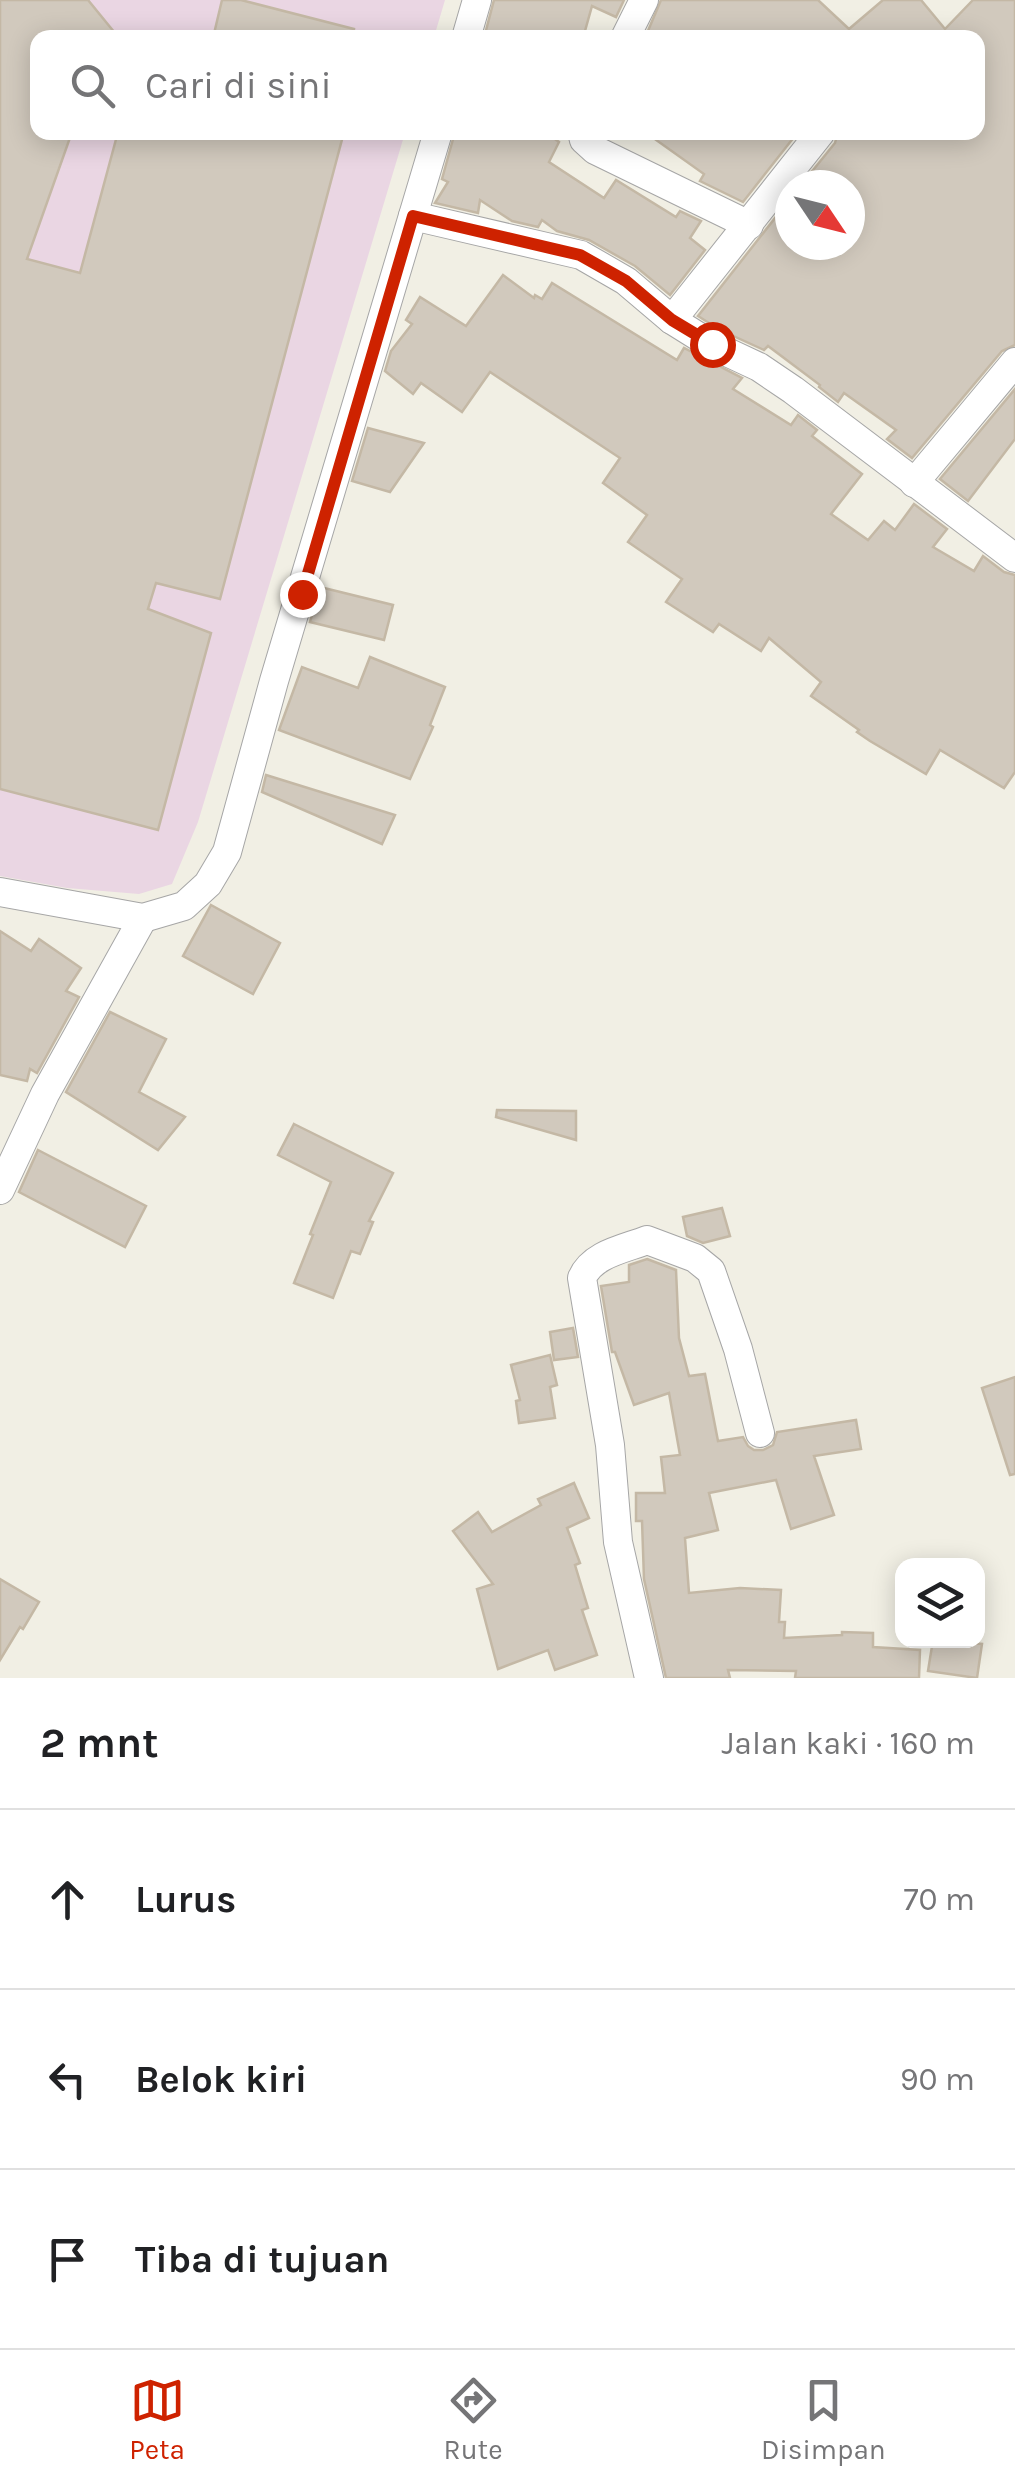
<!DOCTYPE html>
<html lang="id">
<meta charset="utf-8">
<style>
body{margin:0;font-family:Karla,sans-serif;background:#f2f2f2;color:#202124}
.controls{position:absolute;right:30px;bottom:30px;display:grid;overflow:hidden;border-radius:20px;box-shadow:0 5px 25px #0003}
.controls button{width:90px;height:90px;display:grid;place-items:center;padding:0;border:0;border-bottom:2px solid #e0e0e0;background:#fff;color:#202124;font:50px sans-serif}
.compass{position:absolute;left:775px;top:170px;width:90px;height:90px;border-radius:50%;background:#fff;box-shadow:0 5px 25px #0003;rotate:125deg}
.stop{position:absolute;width:30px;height:30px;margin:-22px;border:8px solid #ce2200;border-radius:50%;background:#fff}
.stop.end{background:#ce2200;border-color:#fff;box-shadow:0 2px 10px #0008}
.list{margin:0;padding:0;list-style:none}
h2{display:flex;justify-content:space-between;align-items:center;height:130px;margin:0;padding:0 40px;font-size:42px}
h2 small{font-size:32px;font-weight:400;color:#757577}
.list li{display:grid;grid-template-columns:65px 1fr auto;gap:30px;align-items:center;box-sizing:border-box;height:180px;padding:0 40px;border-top:2px solid #e0e0e0}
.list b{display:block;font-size:38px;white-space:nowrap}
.list em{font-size:32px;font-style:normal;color:#757577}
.icon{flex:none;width:55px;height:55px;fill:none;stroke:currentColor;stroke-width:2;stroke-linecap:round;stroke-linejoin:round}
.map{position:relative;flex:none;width:1015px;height:1678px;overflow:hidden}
.search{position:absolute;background:#fff;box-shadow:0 5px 25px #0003;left:30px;right:30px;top:30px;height:110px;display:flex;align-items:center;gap:25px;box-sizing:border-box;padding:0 35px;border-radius:20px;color:#757577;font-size:38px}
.sheet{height:670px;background:#fff}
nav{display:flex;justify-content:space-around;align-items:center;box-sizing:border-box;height:140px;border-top:2px solid #e0e0e0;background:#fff;font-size:28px;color:#757577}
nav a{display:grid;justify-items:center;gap:5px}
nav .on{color:#ce2200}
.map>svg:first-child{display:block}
.industrial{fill:#ead6e3}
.building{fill:#d1c9bd;stroke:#c4b8a5;stroke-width:2.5}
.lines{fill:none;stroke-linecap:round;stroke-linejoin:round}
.minor-casing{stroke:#a6a6a6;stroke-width:30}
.minor{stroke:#fff;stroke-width:28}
.route{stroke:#ce2200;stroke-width:12}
</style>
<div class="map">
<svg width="1015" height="1678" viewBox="0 0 1015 1678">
<rect width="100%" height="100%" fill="#f1efe4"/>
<path class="industrial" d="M0,0H445L434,37L38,38V132L405,133L198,822L172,884L139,894L67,888L0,876Z"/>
<g class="building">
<path d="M0,0H88L119,38H38V132H72L27,259L80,273L118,132H344L220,599L156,583L148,609L211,633L158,830L0,789Z"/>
<path d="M222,0H241L354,29L353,38H213Z"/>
<path d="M494,0H624L616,17L592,6L583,38H484Z"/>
<path d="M661,0H818L849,29L883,0H921L945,29L973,0H1015V345L1002,351L912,458L887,439L896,430L844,393L838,402L819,387L820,385L768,346L764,350L720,330L698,316L790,199V245H850V185H801L835,143L838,132H978V38H645Z"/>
<path d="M455,132H545L559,142L549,162L604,198L616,180L676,217L680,211L701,221L690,238L705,250L670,295L635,266L589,240L557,231L542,220L538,227L512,221L480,200L478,213L435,203L448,182L442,179Z"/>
<path d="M645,132H798L743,202L700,181L704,174Z"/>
<path d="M503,275L534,298L535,295L542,299L552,283L677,360L684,348L742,378L733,389L791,425L798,415L817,430L812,436L862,474L831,514L868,540L884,521L895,530L914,504L947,529L933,547L974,571L983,556L1004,572L1015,575V772L1004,788L940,750L926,774L870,741L857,732L859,730L811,696L821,682L769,638L761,651L719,624L713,632L666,602L682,579L628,542L647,515L603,483L620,458L490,372L462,412L421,383L413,394L385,371L391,351L412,324L406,320L420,297L466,326Z"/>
<path d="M1015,389V439L968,501L940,479Z"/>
<path d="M368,428L424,443L390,492L352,481Z"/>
<path d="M320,587L393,605L384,640L310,622Z"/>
<path d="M370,657L445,687L430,725L433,727L410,779L279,730L302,667L358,688Z"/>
<path d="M266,775L395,815L382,844L262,792Z"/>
<path d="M211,905L280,943L253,994L183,956Z"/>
<path d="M0,931L31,951L39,939L81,968L66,991L79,997L37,1073L30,1069L27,1081L0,1075Z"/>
<path d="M110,1012L166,1039L139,1092L185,1117L158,1150L66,1092Z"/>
<path d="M497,1110L576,1111V1140L496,1117Z"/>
<path d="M294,1124L393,1173L369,1221L373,1222L360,1254L351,1251L333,1298L294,1283L313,1235L310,1234L331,1182L278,1155Z"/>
<path d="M38,1150L146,1206L125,1247L19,1192Z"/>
<path d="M722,1208L730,1236L703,1243L687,1236L683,1217Z"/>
<path d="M647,1259L676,1270L679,1338L689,1376L705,1374L718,1441L743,1437L748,1446L754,1450H763L773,1445L777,1432L856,1420L861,1449L814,1456L834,1515L791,1529L776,1480L709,1493L718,1530L685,1538L689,1593L740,1588L781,1590L779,1622H785L784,1638L842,1635V1632L873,1633V1647L920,1650L919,1678H795L796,1671L728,1670L730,1678H666L644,1579L642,1521H636V1493H665L661,1457L680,1455L669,1393L634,1405L615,1352H612L601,1286L629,1282V1265Z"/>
<path d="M573,1328L578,1357L554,1360L550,1332Z"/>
<path d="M550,1355L557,1385L550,1387L555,1418L519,1423L516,1401L520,1400L511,1365Z"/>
<path d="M1015,1377V1474L1010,1475L982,1388Z"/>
<path d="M574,1483L589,1518L567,1528L580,1563L575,1565L588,1608L582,1610L597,1655L555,1670L548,1650L498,1669L477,1589L493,1584L453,1531L478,1512L492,1532L541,1505L538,1499Z"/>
<path d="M0,1579L39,1602L23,1629L20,1627L0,1660Z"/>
<path d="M933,1640L982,1644L977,1678L928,1671Z"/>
</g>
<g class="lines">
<defs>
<g id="minor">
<path d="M466,38L477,0"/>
<path d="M625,38L644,0"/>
<path d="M582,132L584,140L595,150L749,225"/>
<path d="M413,216L581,255L626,281L672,320L712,345L759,367L793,390L1015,558"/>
<path d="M672,320L821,132"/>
<path d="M914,483L1015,362"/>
<path d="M0,892L143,918L184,906L208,884L227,852L274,681L438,132"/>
<path d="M0,1190L45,1094L143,918"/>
<path d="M649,1678L618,1542L610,1445L582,1278C592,1254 624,1249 647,1240L695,1258L711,1271L738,1349L760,1433"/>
</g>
</defs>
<use href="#minor" class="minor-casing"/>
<use href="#minor" class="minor"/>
</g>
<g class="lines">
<path class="route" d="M302,594L413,216L580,255L626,281L672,320L712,344"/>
</g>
</svg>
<div class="controls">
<button><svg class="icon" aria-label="layers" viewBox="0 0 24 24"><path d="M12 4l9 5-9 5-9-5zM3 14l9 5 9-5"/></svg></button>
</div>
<svg class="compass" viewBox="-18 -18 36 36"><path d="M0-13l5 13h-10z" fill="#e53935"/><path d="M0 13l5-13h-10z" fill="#757577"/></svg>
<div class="stop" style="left:712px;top:344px"></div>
<div class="stop end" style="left:302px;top:594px"></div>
<div class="search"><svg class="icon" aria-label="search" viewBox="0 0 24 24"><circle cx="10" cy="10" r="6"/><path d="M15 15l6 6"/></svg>Cari di sini</div>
</div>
<section class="sheet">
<h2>2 mnt<small>Jalan kaki · 160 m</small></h2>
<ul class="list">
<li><svg class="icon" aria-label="ahead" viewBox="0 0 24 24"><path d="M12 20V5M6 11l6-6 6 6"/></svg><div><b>Lurus</b></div><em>70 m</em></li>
<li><svg class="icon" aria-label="left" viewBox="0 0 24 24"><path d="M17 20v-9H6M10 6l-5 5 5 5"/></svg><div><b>Belok kiri</b></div><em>90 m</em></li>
<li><svg class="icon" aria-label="arrive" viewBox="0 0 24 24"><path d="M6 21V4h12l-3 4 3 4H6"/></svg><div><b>Tiba di tujuan</b></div></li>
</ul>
</section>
<nav>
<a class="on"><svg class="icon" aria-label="map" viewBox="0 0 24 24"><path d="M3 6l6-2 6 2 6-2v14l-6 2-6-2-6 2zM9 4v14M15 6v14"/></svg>Peta</a>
<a><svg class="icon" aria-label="directions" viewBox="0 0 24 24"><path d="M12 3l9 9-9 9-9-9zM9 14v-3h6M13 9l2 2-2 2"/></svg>Rute</a>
<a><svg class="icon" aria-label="saved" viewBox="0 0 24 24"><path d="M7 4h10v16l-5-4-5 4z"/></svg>Disimpan</a>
</nav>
